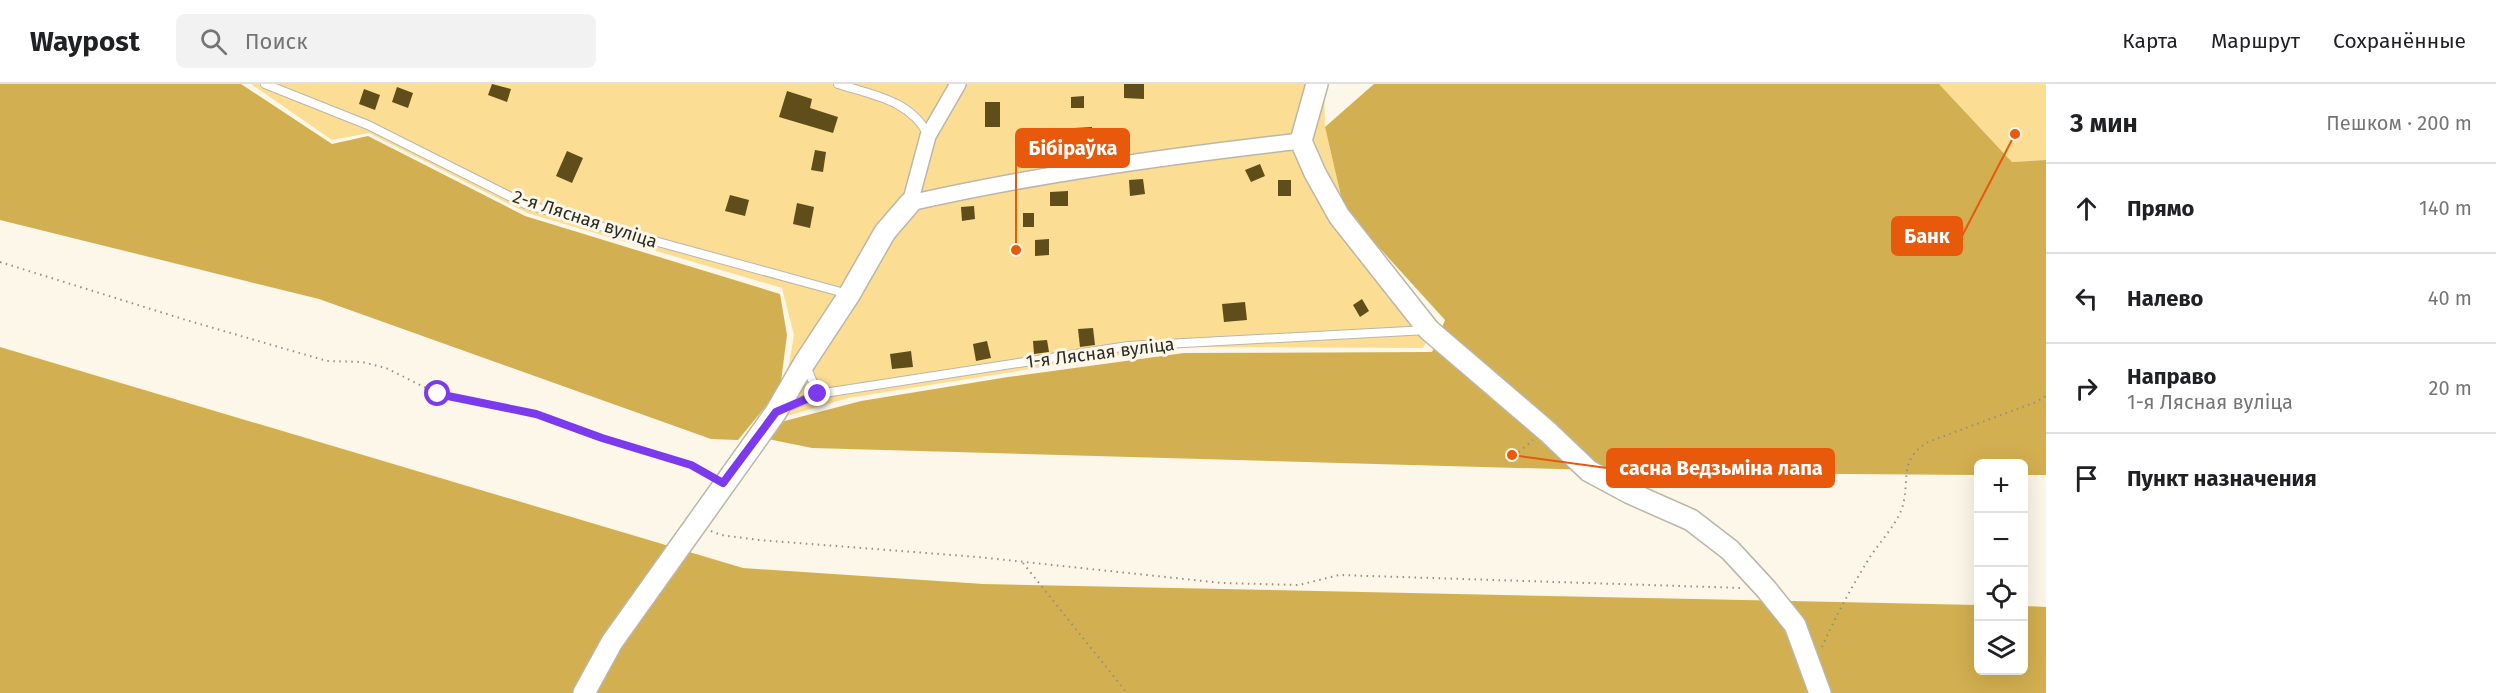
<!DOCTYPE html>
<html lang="ru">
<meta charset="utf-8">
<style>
body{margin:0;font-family:"Fira Sans",sans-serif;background:#f2f2f2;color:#202124}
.controls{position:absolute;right:18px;bottom:18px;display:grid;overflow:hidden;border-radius:9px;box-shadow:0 6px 24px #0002}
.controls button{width:54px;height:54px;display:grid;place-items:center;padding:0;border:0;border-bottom:2px solid #e0e0e0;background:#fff;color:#202124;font:30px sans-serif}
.stop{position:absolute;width:18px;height:18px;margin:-14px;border:4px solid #7c3aed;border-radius:50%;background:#fff}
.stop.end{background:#7c3aed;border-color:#fff;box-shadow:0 2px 6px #0008}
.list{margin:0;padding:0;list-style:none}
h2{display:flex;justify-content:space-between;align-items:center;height:78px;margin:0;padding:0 24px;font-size:26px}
h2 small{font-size:20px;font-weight:400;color:#757577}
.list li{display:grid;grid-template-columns:39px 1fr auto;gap:18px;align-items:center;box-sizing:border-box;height:90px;padding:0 24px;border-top:2px solid #e0e0e0}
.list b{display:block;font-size:22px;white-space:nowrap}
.list p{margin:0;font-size:20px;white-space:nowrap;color:#757577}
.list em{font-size:20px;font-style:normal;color:#757577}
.icon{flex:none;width:33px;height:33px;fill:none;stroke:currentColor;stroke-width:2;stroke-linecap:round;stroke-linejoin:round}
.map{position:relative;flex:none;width:2046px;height:609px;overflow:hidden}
header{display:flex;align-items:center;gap:36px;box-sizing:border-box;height:84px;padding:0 30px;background:#fff;border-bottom:2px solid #e0e0e0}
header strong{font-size:28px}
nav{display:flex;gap:33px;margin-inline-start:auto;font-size:21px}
.search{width:420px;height:54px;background:#f2f2f2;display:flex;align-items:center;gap:15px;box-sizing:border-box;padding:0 21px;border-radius:9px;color:#757577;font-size:22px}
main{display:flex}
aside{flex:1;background:#fff}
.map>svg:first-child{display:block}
.green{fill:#fbdd93}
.forest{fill:#d2af50}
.building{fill:#5f4d1a}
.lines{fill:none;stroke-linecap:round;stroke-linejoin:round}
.lane-casing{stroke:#bcb6a9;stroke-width:10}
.street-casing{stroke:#bcb6a9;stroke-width:18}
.secondary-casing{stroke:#bcb6a9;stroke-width:24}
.path{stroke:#949086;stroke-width:2;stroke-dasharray:1.5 4.5;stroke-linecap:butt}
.lane{stroke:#fff;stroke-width:8}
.street{stroke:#fff;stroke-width:15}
.secondary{stroke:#fff;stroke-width:21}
.route{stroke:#7c3aed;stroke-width:8}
.labels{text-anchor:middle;stroke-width:6;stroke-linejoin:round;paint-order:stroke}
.street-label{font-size:18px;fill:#2e2c27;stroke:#fcf7e8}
.leader{fill:none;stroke:#e8590c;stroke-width:2}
.callout-dot{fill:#e8590c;stroke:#fcf7e8;stroke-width:2}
.callout{fill:#e8590c;stroke:#e8590c;stroke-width:2}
.callout-label{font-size:20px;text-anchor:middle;font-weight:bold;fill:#fff}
</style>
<header>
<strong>Waypost</strong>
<div class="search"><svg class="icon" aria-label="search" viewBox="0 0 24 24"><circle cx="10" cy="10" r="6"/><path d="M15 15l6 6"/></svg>Поиск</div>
<nav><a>Карта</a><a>Маршрут</a><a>Сохранённые</a></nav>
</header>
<main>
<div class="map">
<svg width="2046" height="609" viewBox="0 0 2046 609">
<rect width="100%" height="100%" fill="#fcf7e8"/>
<g class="green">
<path d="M251,0H1324L1325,43L1344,125L1438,238L1423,264L1190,263L1131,269L848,314L780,334L794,251L782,204L527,129L369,49L332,56Z"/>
<path d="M1939,0H2046V76L2012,78Z"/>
</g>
<g class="forest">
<path d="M0,0H241L332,60L368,52L525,132L780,210L787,251L780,305L738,356L711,355L319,215L0,136Z"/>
<path d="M1374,0H1939L2012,78L2046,76V391H2024V380H1978V391L1697,389L812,364L763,354L777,339L861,317L1008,293L1184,269L1432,268L1445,236L1344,125L1325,43Z"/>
<path d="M0,263L743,484L983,500L1978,521V586H2024V522L2046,523V609H0Z"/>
</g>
<g class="building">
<path d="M492,0L511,5L507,18L488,11Z"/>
<path d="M1124,0H1144V15L1124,14Z"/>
<path d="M397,3L413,9L408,24L392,18Z"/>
<path d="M364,5L380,11L375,26L359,20Z"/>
<path d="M787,7L812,15L810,24L838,33L833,49L779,33Z"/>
<path d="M1084,12V24H1071V13Z"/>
<rect x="985" y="18" width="15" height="25"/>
<path d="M1092,43L1094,70L1064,71V74L1051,75L1050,66L1042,67L1041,51L1074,49V44Z"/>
<path d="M815,66L826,68L823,88L811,86Z"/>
<path d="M567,67L583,74L572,99L556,92Z"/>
<path d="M1260,80L1265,92L1251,98L1245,86Z"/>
<path d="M1143,95L1145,110L1130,112L1129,96Z"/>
<rect x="1278" y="96" width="13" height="16"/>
<path d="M1068,107V122H1050V108Z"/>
<path d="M730,111L749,116L745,132L725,127Z"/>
<path d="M797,119L814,123L810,144L793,140Z"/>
<path d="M974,122L975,135L962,137L961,123Z"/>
<rect x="1023" y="129" width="11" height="14"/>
<path d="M1049,155V171L1035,172V156Z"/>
<path d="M1362,215L1369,227L1360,233L1353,221Z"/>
<path d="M1245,218L1247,236L1224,238L1222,220Z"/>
<path d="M1093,244L1095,261L1080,263L1078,245Z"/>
<path d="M1047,256L1049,268L1034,270L1033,257Z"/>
<path d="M987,257L991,274L976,277L973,260Z"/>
<path d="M911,267L913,283L892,285L890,270Z"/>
</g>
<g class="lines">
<defs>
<g id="lane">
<path d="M265,0L368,41L525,120L607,144L848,210"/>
<path d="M838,0C872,11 911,16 928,51"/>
<path d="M806,282L818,310"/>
<path d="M783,325L818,310L1128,262L1427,246"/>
</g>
<path id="street" d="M958,0L928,52L910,119C1038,90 1170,72 1301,57"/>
<g id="secondary">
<path d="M1317,0L1301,57L1315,89L1339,132L1429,246L1548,348L1589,387L1630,409L1691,436L1730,466L1766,505L1795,541L1820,609"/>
<path d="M584,609L612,558L776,328L805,278L849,211L885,148L910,119"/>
</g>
</defs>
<use href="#lane" class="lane-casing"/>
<use href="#street" class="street-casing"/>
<use href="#secondary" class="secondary-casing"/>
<g class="path">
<path d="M0,178L186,236L327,277L362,278L386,284L438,310L536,330L602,354L691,381L709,392"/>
<path d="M1514,372L1533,356"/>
<path d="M711,447L721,451L759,456L978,473L1222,499L1299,501L1339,491L1742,504"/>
<path d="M1023,479L1127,609"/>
<path d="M1822,563C1836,532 1852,502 1870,473C1880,458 1894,443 1901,427C1912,397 1896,378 1928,358L2036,318L2046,312"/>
</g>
<use href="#lane" class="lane"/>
<use href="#street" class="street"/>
<use href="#secondary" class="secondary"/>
</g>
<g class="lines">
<path class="route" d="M438,310L536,330L602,354L691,381L723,399L776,328L818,310"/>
</g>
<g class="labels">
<g class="street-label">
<text transform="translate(585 135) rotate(18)" y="6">2-я Лясная вуліца</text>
<text transform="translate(1100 269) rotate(-7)" y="6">1-я Лясная вуліца</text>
</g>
</g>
<path class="leader" d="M1016 166L1016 64M2015 50L1962 152M1512 371L1607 384"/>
<g class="callout-dot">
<circle cx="1016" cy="166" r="6"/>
<circle cx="2015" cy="50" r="6"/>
<circle cx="1512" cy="371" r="6"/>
</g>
<g class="callout">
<rect x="1016" y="45" width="113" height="38" rx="6"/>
<rect x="1892" y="133" width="70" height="38" rx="6"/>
<rect x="1607" y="365" width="227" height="38" rx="6"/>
</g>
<g class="callout-label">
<text x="1073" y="71">Бібіраўка</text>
<text x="1927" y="159">Банк</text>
<text x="1721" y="391">сасна Ведзьміна лапа</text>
</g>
</svg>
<div class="controls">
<button>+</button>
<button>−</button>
<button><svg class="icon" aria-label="locate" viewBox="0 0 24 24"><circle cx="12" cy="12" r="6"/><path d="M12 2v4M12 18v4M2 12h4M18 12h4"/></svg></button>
<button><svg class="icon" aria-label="layers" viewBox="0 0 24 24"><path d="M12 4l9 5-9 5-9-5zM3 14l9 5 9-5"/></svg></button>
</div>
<div class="stop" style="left:438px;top:310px"></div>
<div class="stop end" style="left:818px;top:310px"></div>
</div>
<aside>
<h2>3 мин<small>Пешком · 200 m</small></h2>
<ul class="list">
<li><svg class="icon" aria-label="ahead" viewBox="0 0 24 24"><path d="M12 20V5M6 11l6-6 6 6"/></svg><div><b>Прямо</b></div><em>140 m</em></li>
<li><svg class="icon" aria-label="left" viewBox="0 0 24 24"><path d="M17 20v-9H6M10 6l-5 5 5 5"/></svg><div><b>Налево</b></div><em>40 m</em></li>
<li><svg class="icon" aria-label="right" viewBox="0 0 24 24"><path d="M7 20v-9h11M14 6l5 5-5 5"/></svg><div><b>Направо</b><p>1-я Лясная вуліца</p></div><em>20 m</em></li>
<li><svg class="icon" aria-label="arrive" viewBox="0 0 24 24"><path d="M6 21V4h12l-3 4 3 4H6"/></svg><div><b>Пункт назначения</b></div></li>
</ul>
</aside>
</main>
